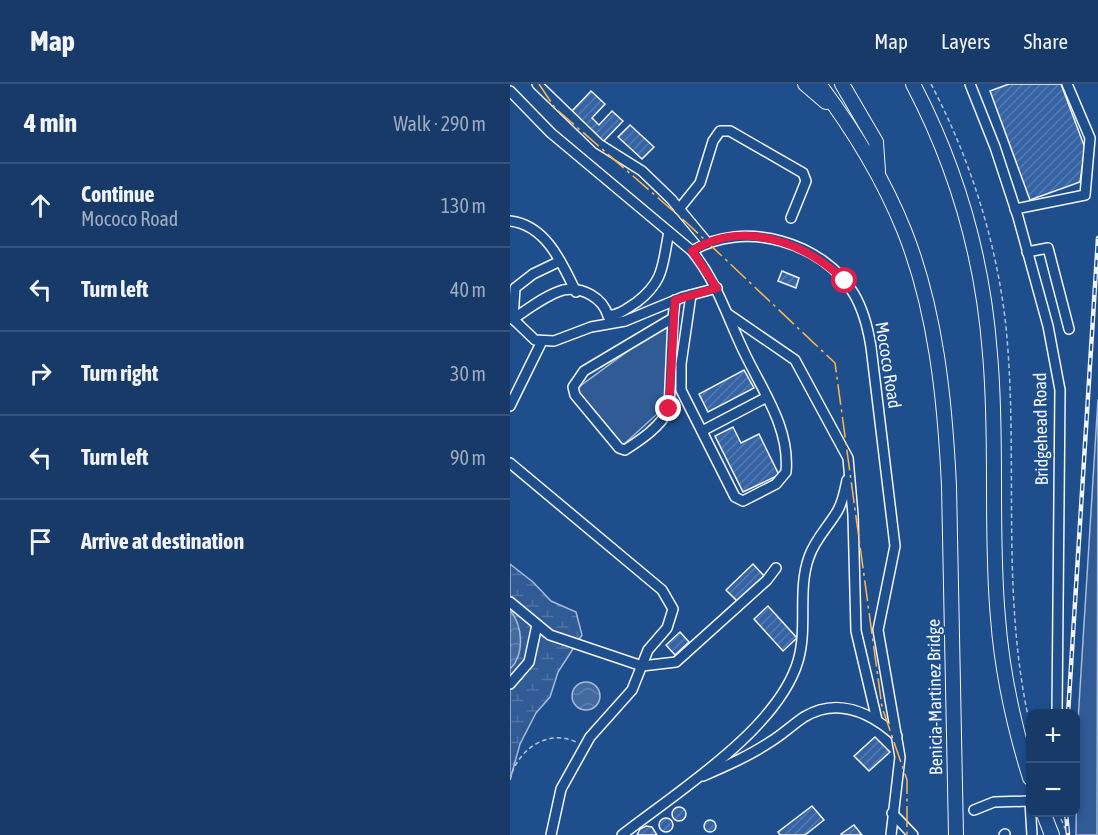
<!DOCTYPE html>
<meta charset="utf-8">
<style>
body{margin:0;font-family:"Asap Condensed",sans-serif;background:#20416f;color:#f1f3f6}
.controls{position:absolute;right:18px;bottom:18px;display:grid;overflow:hidden;border-radius:12px;box-shadow:0 3px 9px #0003}
.controls button{width:54px;height:54px;display:grid;place-items:center;padding:0;border:0;border-bottom:2px solid #36547d;background:#173a69;color:#f1f3f6;font:30px sans-serif}
.stop{position:absolute;width:18px;height:18px;margin:-14px;border:4px solid #e11d48;border-radius:50%;background:#fff}
.stop.end{background:#e11d48;border-color:#fff;box-shadow:0 2px 6px #0008}
.list{margin:0;padding:0;list-style:none}
h2{display:flex;justify-content:space-between;align-items:center;height:78px;margin:0;padding:0 24px;font-size:26px}
h2 small{font-size:20px;font-weight:400;color:#9eadc0}
.list li{display:grid;grid-template-columns:39px 1fr auto;gap:18px;align-items:center;box-sizing:border-box;height:84px;padding:0 24px;border-top:2px solid #36547d}
.list b{display:block;font-size:22px;white-space:nowrap}
.list p{margin:0;font-size:20px;white-space:nowrap;color:#9eadc0}
.list em{font-size:20px;font-style:normal;color:#9eadc0}
.icon{flex:none;width:33px;height:33px;fill:none;stroke:currentColor;stroke-width:2;stroke-linecap:round;stroke-linejoin:round}
.map{position:relative;flex:none;width:588px;height:751px;overflow:hidden}
header{display:flex;align-items:center;gap:36px;box-sizing:border-box;height:84px;padding:0 30px;background:#173a69;border-bottom:2px solid #36547d}
header strong{font-size:28px}
nav{display:flex;gap:33px;margin-inline-start:auto;font-size:21px}
main{display:flex}
aside{flex:1;background:#173a69}
.map>svg:first-child{display:block}
.built{fill:#305b95;stroke:#a8bbd7;stroke-width:1.5}
.wetland{fill:url(#wetland-marsh);stroke:#a8bbd7;stroke-width:1.5}
.water{fill:url(#water-waves);stroke:#a8bbd7;stroke-width:1.5}
.building{fill:url(#building-hatch);stroke:#f2f6ff;stroke-width:1.5}
.lines{fill:none;stroke-linecap:round;stroke-linejoin:round}
.minor-casing{stroke:#f2f6ff;stroke-width:12}
.highway-casing{stroke:#f2f6ff;stroke-width:16}
.path{stroke:#b3c4dc;stroke-width:1.5;stroke-dasharray:4.5 3;stroke-linecap:butt}
.minor{stroke:#1f4e8c;stroke-width:9}
.highway{stroke:#1f4e8c;stroke-width:14}
.rail-casing{stroke:#f2f6ff;stroke-width:4.5}
.rail{stroke:#1f4e8c;stroke-width:2;stroke-dasharray:7;stroke-linecap:butt}
.power{stroke:#ffb74d;stroke-width:1.5;stroke-dasharray:21 4.5 3 4.5;stroke-linecap:butt}
.route{stroke:#e11d48;stroke-width:8}
.labels{text-anchor:middle;stroke-width:4.5;stroke-linejoin:round;paint-order:stroke}
.street-label{font-size:18px;fill:#f2f6ff;stroke:#1f4e8c}
</style>
<header>
<strong>Map</strong>
<nav><a>Map</a><a>Layers</a><a>Share</a></nav>
</header>
<main>
<aside>
<h2>4 min<small>Walk · 290 m</small></h2>
<ul class="list">
<li><svg class="icon" aria-label="ahead" viewBox="0 0 24 24"><path d="M12 20V5M6 11l6-6 6 6"/></svg><div><b>Continue</b><p>Mococo Road</p></div><em>130 m</em></li>
<li><svg class="icon" aria-label="left" viewBox="0 0 24 24"><path d="M17 20v-9H6M10 6l-5 5 5 5"/></svg><div><b>Turn left</b></div><em>40 m</em></li>
<li><svg class="icon" aria-label="right" viewBox="0 0 24 24"><path d="M7 20v-9h11M14 6l5 5-5 5"/></svg><div><b>Turn right</b></div><em>30 m</em></li>
<li><svg class="icon" aria-label="left" viewBox="0 0 24 24"><path d="M17 20v-9H6M10 6l-5 5 5 5"/></svg><div><b>Turn left</b></div><em>90 m</em></li>
<li><svg class="icon" aria-label="arrive" viewBox="0 0 24 24"><path d="M6 21V4h12l-3 4 3 4H6"/></svg><div><b>Arrive at destination</b></div></li>
</ul>
</aside>
<div class="map">
<svg width="588" height="751" viewBox="0 0 588 751">
<defs>
<pattern id="wetland-marsh" width="20" height="14" patternUnits="userSpaceOnUse" patternTransform="scale(1.5)"><rect width="20" height="14" fill="#305b95"/><path d="M1 5h8M5 5V1M11 12h8M15 12V8" fill="none" stroke="#4e73a5"/></pattern>
<pattern id="water-waves" width="16" height="10" patternUnits="userSpaceOnUse" patternTransform="scale(1.5)"><rect width="16" height="10" fill="#446ba0"/><path d="M0 5q4-4 8 0t8 0" fill="none" stroke="#5f81ae"/></pattern>
<pattern id="building-hatch" width="6" height="6" patternUnits="userSpaceOnUse" patternTransform="scale(1.5)"><rect width="6" height="6" fill="#3563a3"/><path d="M-1 1l2-2M0 6l6-6M5 7l2-2" fill="none" stroke="#537ab1"/></pattern>
</defs>
<rect width="100%" height="100%" fill="#1f4e8c"/>
<g class="built">
<path d="M162,235L157,321L113,361L66,305Z"/>
<path d="M588,315L587,751H566L567,653Z"/>
</g>
<path class="wetland" d="M0,480L23,498L41,517L66,528L72,551L48,588L40,613L26,629L10,660L0,696Z"/>
<g class="water">
<path d="M0,526C13,542 15,571 0,585Z"/>
<circle cx="76" cy="612" r="14"/>
</g>
<g class="building">
<path d="M499,0H551L575,64L570,98L520,116L480,7Z"/>
<path d="M81,7L95,20L82,34L89,41L102,27L113,37L93,58L61,28Z"/>
<path d="M120,41L144,63L132,75L108,53Z"/>
<path d="M272,187L289,194L286,204L268,197Z"/>
<path d="M234,286L244,304L198,328L189,310Z"/>
<path d="M223,343L231,359L249,350L269,391L233,408L205,352Z"/>
<path d="M243,480L257,495L230,520L216,506Z"/>
<path d="M258,522L287,554L273,567L244,535Z"/>
<path d="M170,548L179,558L165,571L156,561Z"/>
<path d="M365,653L380,668L359,687L344,672Z"/>
<path d="M302,722L314,736L295,751H270L268,748Z"/>
<circle cx="169" cy="730" r="7"/>
<circle cx="156" cy="741" r="7"/>
<circle cx="200" cy="742" r="6"/>
<path d="M344,741L352,751H332L331,750Z"/>
<path d="M136,742L142,743L147,751H127L130,745Z"/>
</g>
<g class="lines">
<defs>
<g id="minor">
<path d="M27,0L89,60L132,87L161,115L196,157"/>
<path d="M460,0L485,63L508,133L538,242L550,306L547,630"/>
<path d="M0,7L41,49L182,167C233,135 314,158 344,210C354,227 358,244 361,263L385,462L368,546L390,673L381,751"/>
<path d="M169,125L190,99L203,57L210,47H220L293,89L296,97L281,134"/>
<path d="M505,125L575,111L580,54L557,0"/>
<path d="M0,137C36,141 52,179 66,208"/>
<path d="M517,168L538,164L559,245"/>
<path d="M181,211L171,280V306L225,413L233,417L266,400L276,388C280,345 254,309 236,272C218,236 208,199 182,167"/>
<path d="M218,230L285,276L338,374L343,431L346,547L367,636"/>
<path d="M0,232L25,256L44,257L81,243L115,237L173,213L207,204"/>
<path d="M163,234L159,325C150,343 132,355 115,366L109,364L65,311L63,303L74,287L163,234L165,216"/>
<path d="M3,235C18,225 36,211 53,206C72,202 93,214 98,232C111,230 116,225 127,218C155,196 152,181 159,148"/>
<path d="M3,235L5,204L23,190L50,177"/>
<path d="M0,322L32,257"/>
<path d="M192,347L257,313"/>
<path d="M0,379L152,506L163,525L157,544L138,566L122,606L80,653L51,705L41,751"/>
<path d="M0,518L40,551L132,582L166,578L257,496L266,484"/>
<path d="M0,600L19,578L27,541"/>
<path d="M193,692C216,682 239,672 260,658C272,651 282,641 294,633C327,613 360,628 387,652"/>
<path d="M520,718L522,751"/>
<path d="M464,726L484,718L520,717"/>
<path d="M382,729L403,751"/>
<path d="M112,751C167,708 268,645 288,577C298,543 287,506 299,473C305,455 319,442 328,426C333,417 335,406 337,396"/>
<path d="M494,751L495,750"/>
</g>
<g id="highway">
<path d="M295,0L316,18"/>
<path d="M309,0C343,45 373,94 394,146C426,226 435,317 439,402L446,751"/>
<path d="M332,0L366,58L368,87"/>
<path d="M403,0C447,84 473,176 480,270C488,357 480,446 488,534C492,589 504,642 520,694"/>
<path d="M533,728L542,751"/>
</g>
</defs>
<use href="#minor" class="minor-casing"/>
<use href="#highway" class="highway-casing"/>
<g class="path">
<path d="M421,0C460,74 487,159 496,243C509,376 490,510 520,641"/>
<path d="M0,696C6,667 37,644 66,658"/>
<path d="M548,728L558,751"/>
</g>
<use href="#minor" class="minor"/>
<use href="#highway" class="highway"/>
<defs>
<g id="rail">
<path d="M558,630L588,154"/>
<path d="M556,728L558,751"/>
</g>
</defs>
<use href="#rail" class="rail-casing"/>
<use href="#rail" class="rail"/>
<path class="power" d="M29,0L45,24L178,140L325,279L372,623L397,696V751"/>
</g>
<g class="lines">
<path class="route" d="M159,325L165,216L207,204L182,167C232,135 295,158 335,197"/>
</g>
<g class="labels">
<g class="street-label">
<text transform="translate(378 281) rotate(81)" y="6">Mococo Road</text>
<text transform="translate(531 345) rotate(-91)" y="6">Bridgehead Road</text>
<text transform="translate(425 613) rotate(-91)" y="6">Benicia-Martinez Bridge</text>
</g>
</g>
</svg>
<div class="controls">
<button>+</button>
<button>−</button>
</div>
<div class="stop" style="left:335px;top:197px"></div>
<div class="stop end" style="left:159px;top:325px"></div>
</div>
</main>
